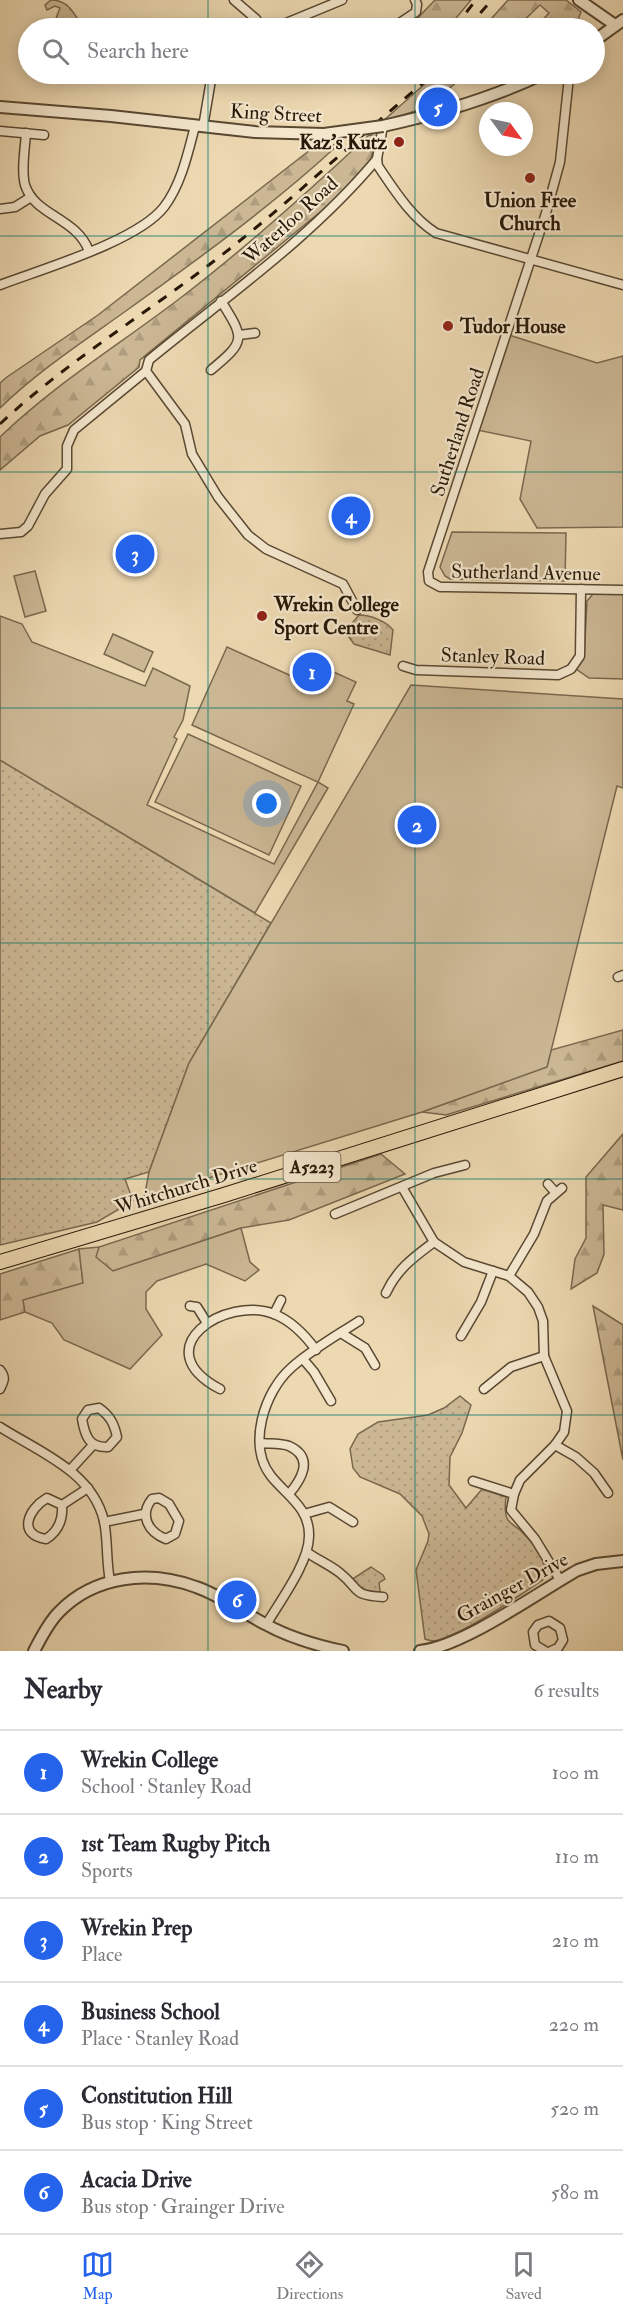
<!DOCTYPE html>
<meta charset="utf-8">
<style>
body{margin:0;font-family:"IM FELL Double Pica",serif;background:#f7f7f7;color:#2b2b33}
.compass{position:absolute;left:479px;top:102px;width:54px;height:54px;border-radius:50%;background:#fff;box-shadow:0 3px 15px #0003;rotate:123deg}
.you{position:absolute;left:267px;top:804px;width:21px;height:21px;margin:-15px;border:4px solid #fff;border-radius:50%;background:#1a73e8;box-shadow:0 0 0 9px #1a73e833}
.badge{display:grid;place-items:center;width:39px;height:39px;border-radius:50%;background:#2563eb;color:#fff;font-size:20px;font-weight:700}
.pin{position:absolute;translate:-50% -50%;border:3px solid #fff;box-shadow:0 2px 6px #0006}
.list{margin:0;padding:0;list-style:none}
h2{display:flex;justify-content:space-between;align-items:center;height:78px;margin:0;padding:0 24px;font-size:26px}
h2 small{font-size:20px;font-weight:400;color:#7c7c81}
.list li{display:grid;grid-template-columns:39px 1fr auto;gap:18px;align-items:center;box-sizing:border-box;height:84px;padding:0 24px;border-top:2px solid #e1e1e2}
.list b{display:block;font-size:22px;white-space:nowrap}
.list p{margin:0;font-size:20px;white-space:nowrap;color:#7c7c81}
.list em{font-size:20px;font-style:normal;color:#7c7c81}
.icon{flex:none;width:33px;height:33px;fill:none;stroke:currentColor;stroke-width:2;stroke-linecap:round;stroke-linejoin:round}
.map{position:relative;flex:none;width:623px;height:1651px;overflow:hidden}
.search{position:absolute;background:#fff;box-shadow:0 3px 15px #0003;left:18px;right:18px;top:18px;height:66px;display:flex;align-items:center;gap:15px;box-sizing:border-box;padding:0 21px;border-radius:33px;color:#7c7c81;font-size:22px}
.sheet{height:582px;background:#fff}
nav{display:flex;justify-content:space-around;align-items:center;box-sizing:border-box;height:84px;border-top:2px solid #e1e1e2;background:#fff;font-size:16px;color:#7c7c81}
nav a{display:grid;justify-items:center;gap:3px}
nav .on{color:#2563eb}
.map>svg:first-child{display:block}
.grass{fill:url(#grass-dots);stroke:#7a684e;stroke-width:1.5}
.forest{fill:url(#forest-firs);stroke:#7a684e;stroke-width:1.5}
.park{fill:#cbb794;stroke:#7a684e;stroke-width:1.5}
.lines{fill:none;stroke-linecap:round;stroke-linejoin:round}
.minor-casing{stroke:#594832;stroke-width:11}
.tertiary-casing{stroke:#594832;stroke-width:14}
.primary-casing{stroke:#281807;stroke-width:16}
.minor{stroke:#f3e6cc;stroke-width:8}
.tertiary{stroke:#f3e6cc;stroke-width:10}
.primary{stroke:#ecd8b1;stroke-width:14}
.rail{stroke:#281807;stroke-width:3;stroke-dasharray:10 10;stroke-linecap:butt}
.tertiary-bridge-casing{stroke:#594832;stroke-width:14;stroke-linecap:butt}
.tertiary-bridge{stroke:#f3e6cc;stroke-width:10}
.grid{fill:none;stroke:#0f766e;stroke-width:1.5;stroke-opacity:0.55}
.poi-dot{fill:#8f2418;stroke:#f3e6cc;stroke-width:2}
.labels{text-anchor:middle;stroke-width:4.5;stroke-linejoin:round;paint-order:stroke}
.shield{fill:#f3e6cc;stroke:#655642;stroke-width:1.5}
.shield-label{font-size:18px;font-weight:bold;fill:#281807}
.street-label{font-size:20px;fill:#281807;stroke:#f3e6cc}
.poi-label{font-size:20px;font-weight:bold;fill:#281807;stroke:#f3e6cc;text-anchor:start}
</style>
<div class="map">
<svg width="623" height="1651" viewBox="0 0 623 1651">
<defs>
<pattern id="grass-dots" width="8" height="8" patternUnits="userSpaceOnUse" patternTransform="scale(1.5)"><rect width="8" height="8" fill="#cbb794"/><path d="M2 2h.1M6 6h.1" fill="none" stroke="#ae9d7e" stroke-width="1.8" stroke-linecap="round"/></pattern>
<pattern id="forest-firs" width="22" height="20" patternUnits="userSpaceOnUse" patternTransform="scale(1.5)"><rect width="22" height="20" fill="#cbb794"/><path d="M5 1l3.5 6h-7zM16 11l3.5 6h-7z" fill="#ae9d7e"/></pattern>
</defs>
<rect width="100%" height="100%" fill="#ecd8b1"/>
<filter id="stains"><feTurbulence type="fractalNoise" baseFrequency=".00333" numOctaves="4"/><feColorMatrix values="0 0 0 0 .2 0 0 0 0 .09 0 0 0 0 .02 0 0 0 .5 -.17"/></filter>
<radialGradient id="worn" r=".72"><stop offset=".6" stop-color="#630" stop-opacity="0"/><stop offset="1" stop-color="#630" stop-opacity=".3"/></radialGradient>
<g class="grass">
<path d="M359,615C370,615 386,621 393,630L390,655L354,644L349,637L353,622Z"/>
<path d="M0,760L271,923L189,1063L149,1172L125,1179L133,1201L97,1222L0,1245Z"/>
<path d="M460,1396L471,1405L462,1433L450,1457L449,1485L466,1508L482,1489L506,1497C505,1505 504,1514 508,1520C511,1524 516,1527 520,1530C533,1543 549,1559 544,1579C525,1592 455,1640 434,1641C431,1641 428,1640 425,1639L416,1570L428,1541L429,1534L422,1516L400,1494L360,1477L353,1468L350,1449L358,1434L378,1422L428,1415L444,1408Z"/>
<path d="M371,1567L383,1575L385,1579L379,1583L380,1591L377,1594L355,1587L351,1580Z"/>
</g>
<g class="forest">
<path d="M51,0C71,0 73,16 85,28H57L53,26L60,8L55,6L47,10L45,5Z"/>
<path d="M435,0H471L448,28H408Z"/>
<path d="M508,0H566L581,12L575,28H535L549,13L540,5L516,28H483Z"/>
<path d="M436,74H466L437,99L438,104L383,121Z"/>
<path d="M369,135L376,136L371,159L336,199L140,360L139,367L68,425L40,436L0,470V437C56,383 122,343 183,296C248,246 309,191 369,135Z"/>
<path d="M339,144C272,206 197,260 123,313C81,343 37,372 0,408V383L7,377L98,315L314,147Z"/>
<path d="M623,1030V1061L446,1115L422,1112L547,1067L551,1050Z"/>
<path d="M623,1134V1210L603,1205L604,1254L597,1273L571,1289L575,1259L586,1238V1177Z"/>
<path d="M381,1154L405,1174L289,1220L241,1228L113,1271L95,1257L99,1247Z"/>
<path d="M79,1249L83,1283L24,1300L25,1312L0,1320V1274Z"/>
<path d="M593,1306L623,1325V1460Z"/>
</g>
<g class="park">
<path d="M509,335L597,363L623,356V527L537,528L520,499L531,441L477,430Z"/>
<path d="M452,532L566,533L565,581L450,579L445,576L440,567Z"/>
<path d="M35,571L46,611L25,617L14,576Z"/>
<path d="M593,594H623V679L589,678L576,669L584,658L587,601Z"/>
<path d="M0,616L22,624L32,642L145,686L153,668L190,686L183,720L174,737L177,739L147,805L274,864L318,782L192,725L227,647L318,688L327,669L356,682L347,701L354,704L318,782L328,788L255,913L0,760Z"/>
<path d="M113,634L153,652L144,672L104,654Z"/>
<path d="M411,685L623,699V788L617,786L547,1067L422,1112L144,1198L149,1172L189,1063Z"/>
<path d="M188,734L301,786L269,855L155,802Z"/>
<path d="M241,1228L250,1262L259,1270L245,1281L206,1264L157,1281L146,1292V1309L162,1335L130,1369L64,1340L52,1323L25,1312L23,1300L83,1283L79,1249L99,1247L96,1257L113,1271Z"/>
</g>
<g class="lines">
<defs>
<g id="minor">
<path d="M234,0L256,19L261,28"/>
<path d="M167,26L173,28"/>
<path d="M274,28L342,0"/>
<path d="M392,28L416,12L417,4L415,0"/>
<path d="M568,74L569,77L560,162L546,213L428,572L429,581L440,587H447L623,590"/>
<path d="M383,126L377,159L378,166C395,191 411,217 436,233L623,285"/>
<path d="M203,127L212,74"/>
<path d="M0,131L44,135"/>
<path d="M26,133C25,149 21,170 25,185C35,216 76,217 89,251"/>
<path d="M0,209L15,207L31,197"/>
<path d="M0,285C42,269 138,241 164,207C181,185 188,153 195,126"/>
<path d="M239,335L255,333"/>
<path d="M211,370C246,341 245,339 221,301"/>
<path d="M0,534L21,532L28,526L45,494L67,469V446L74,430L146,371"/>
<path d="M357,610L343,584L266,549L248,535L218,497L192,454L185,424L146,371L149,360C227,296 312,237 377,159"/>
<path d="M403,666L416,670L558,675L571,669L580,656L581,589"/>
<path d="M618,977L623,975"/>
<path d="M548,1184L555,1192"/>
<path d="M402,1187L434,1242L464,1262L509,1276L528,1292L538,1307L543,1321L544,1356L567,1411L564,1432L555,1445L520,1480L514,1494L511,1510L535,1539L560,1580"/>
<path d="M335,1214L434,1173L465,1165"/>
<path d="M509,1276L534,1234L547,1201L562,1188"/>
<path d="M386,1293C397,1269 414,1257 434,1242"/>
<path d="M190,1306L197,1307L207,1323"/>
<path d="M274,1314L281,1300"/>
<path d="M341,1333L365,1348L375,1365"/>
<path d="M461,1336L481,1302L493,1271"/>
<path d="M303,1359L314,1372L331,1401"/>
<path d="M0,1370C6,1377 4,1381 0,1389"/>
<path d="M220,1389C143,1348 227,1295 274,1314C292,1321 305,1335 316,1350"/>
<path d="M484,1389L511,1367L544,1356"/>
<path d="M99,1408C110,1416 114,1423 117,1437L108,1447C89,1448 85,1436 82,1419L88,1410Z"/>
<path d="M0,1427C39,1452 92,1471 104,1521C108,1540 106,1561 110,1581"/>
<path d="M260,1443C269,1444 281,1443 289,1446C315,1458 301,1480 289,1494"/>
<path d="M555,1445L576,1457L594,1473L608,1493"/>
<path d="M71,1469L93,1445"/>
<path d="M473,1481L514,1494"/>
<path d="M47,1498L62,1505C63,1519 59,1531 46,1539C17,1535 28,1509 47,1498Z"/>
<path d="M159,1498L169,1504L179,1521L175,1534L166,1539C148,1532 139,1515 152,1499Z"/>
<path d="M62,1505L88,1488"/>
<path d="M304,1514L329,1507L353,1522"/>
<path d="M104,1522L144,1514"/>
<path d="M308,1553C318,1560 330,1565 340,1573C361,1590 351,1595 383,1597"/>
<path d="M266,1625C280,1601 309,1563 309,1536C310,1508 286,1495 271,1476C247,1446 264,1392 291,1368C311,1350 336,1336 359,1321"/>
<path d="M545,1651L535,1645L533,1632L538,1625L549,1621L560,1628L563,1640L558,1648L551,1651"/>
</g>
<g id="tertiary">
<path d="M579,0L615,25"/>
<path d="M594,41L623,20"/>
<path d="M0,107L111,116L255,132L324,134"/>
<path d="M383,126C438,114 492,98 543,74"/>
<path d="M34,1651C41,1638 48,1623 59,1612C95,1575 149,1570 196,1587C220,1595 242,1612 265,1624C290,1638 315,1645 343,1651"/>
<path d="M420,1651C464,1646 537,1593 578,1570L596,1564L623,1561"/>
</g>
<path id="primary" d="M0,1262L224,1195L623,1069"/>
</defs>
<use href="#minor" class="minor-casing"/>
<use href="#tertiary" class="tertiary-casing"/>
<use href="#primary" class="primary-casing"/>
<use href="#minor" class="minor"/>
<use href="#tertiary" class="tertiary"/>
<use href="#primary" class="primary"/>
<g class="rail">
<path d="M454,28L476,0"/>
<path d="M467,28L492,0"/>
<path d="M0,424C66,362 147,313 218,258C293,200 361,134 434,74"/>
</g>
<defs>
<path id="tertiary-bridge" d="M324,134L383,126"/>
</defs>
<use href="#tertiary-bridge" class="tertiary-bridge-casing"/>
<use href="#tertiary-bridge" class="tertiary-bridge"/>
</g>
<path class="grid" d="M208,0V28M415,0V28M208,74V1651M415,74V1651M0,236H623M0,472H623M0,708H623M0,943H623M0,1179H623M0,1415H623"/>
<g class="poi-dot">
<circle cx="399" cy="142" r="6"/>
<circle cx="530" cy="178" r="6"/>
<circle cx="448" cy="326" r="6"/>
<circle cx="262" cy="616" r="6"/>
</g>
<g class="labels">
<rect class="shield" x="283.5" y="1152" width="57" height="30" rx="4.5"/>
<g class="shield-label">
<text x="312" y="1173">A5223</text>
</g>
<g class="street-label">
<text transform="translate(276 113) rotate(3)" y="7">King Street</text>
<text transform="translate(290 220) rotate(-42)" y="7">Waterloo Road</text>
<text transform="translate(457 432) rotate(-72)" y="7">Sutherland Road</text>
<text transform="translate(526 572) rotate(1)" y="7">Sutherland Avenue</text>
<text transform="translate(493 656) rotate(2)" y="7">Stanley Road</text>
<text transform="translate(186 1186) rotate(-17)" y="7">Whitchurch Drive</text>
<text transform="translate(512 1587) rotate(-29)" y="7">Grainger Drive</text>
</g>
<g class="poi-label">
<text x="387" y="149" text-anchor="end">Kaz's Kutz</text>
<text x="530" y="207" text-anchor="middle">Union Free<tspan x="530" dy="23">Church</tspan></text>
<text x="460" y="333">Tudor House</text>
<text x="274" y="611">Wrekin College<tspan x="274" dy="23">Sport Centre</tspan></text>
</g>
</g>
<rect width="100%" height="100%" filter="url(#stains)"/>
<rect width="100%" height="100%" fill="url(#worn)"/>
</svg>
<svg class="compass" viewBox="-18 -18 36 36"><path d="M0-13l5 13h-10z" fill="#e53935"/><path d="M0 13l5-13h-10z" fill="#7c7c81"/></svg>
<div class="you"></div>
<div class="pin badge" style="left:312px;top:672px">1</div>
<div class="pin badge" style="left:417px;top:825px">2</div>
<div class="pin badge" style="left:135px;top:554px">3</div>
<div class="pin badge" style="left:351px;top:516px">4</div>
<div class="pin badge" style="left:438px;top:107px">5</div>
<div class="pin badge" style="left:237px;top:1600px">6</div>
<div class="search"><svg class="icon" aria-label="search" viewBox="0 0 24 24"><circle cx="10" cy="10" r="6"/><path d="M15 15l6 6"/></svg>Search here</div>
</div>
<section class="sheet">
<h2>Nearby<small>6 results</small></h2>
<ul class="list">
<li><span class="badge">1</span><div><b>Wrekin College</b><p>School · Stanley Road</p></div><em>100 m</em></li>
<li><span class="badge">2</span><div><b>1st Team Rugby Pitch</b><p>Sports</p></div><em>110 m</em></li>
<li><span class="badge">3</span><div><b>Wrekin Prep</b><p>Place</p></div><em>210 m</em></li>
<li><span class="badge">4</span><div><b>Business School</b><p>Place · Stanley Road</p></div><em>220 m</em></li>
<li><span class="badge">5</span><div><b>Constitution Hill</b><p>Bus stop · King Street</p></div><em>520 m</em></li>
<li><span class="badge">6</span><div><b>Acacia Drive</b><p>Bus stop · Grainger Drive</p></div><em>580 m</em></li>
</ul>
</section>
<nav>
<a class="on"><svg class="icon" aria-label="map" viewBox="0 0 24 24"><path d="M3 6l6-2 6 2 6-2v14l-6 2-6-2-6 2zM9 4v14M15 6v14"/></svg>Map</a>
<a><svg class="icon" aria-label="directions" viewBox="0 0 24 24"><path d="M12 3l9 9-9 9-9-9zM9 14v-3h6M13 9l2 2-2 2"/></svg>Directions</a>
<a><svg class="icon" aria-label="saved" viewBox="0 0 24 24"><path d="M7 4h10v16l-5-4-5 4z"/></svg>Saved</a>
</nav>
